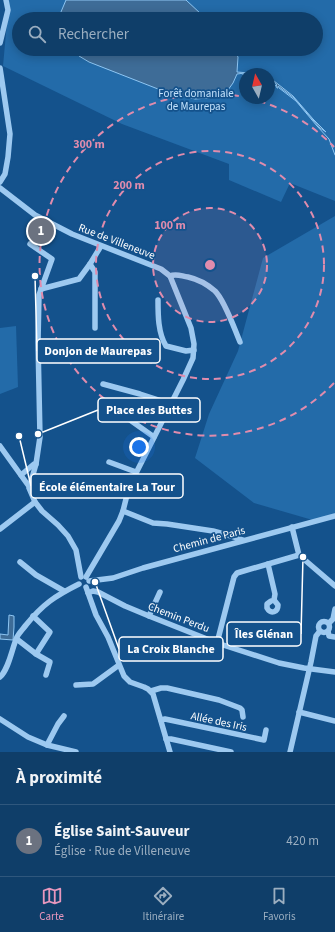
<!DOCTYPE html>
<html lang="fr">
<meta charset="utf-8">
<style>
body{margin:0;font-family:"Source Sans 3",sans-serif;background:#1d4971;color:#f1f3f6}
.compass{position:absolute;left:239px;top:68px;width:36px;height:36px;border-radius:50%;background:#0f3e69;box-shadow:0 2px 10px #0003;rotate:352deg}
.you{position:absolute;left:139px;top:447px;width:14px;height:14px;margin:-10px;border:3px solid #fff;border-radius:50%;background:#1a73e8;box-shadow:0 0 0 6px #1a73e833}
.badge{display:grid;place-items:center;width:26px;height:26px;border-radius:50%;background:#e797bd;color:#fff;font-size:13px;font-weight:700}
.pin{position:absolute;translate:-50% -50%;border:2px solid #fff;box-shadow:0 1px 4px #0006}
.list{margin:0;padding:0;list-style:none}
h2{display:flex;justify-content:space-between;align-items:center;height:52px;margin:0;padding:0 16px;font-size:17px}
h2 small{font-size:13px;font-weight:400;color:#9baec0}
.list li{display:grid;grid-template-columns:26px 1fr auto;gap:12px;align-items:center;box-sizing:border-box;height:72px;padding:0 16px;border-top:1px solid #2f577d}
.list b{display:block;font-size:15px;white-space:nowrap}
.list p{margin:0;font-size:13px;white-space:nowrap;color:#9baec0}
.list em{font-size:13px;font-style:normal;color:#9baec0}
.icon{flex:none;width:22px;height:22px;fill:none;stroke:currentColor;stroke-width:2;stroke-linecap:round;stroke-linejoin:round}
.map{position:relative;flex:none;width:335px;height:752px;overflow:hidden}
.search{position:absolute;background:#0f3e69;box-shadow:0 2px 10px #0003;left:12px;right:12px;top:12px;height:44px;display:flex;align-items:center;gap:10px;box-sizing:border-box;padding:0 14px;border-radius:22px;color:#9baec0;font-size:15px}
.sheet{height:124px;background:#0f3e69}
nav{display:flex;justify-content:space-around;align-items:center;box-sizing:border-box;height:56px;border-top:1px solid #2f577d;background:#0f3e69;font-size:11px;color:#9baec0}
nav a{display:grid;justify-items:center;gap:2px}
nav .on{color:#e797bd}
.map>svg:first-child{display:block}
.green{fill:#236ba9;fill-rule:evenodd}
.water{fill:#3e6c97;stroke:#8ec6f3}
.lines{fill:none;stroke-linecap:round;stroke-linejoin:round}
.stream{stroke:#8ec6f3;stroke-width:1}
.minor{stroke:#9dc9f0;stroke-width:5.5}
.ring{fill:none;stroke:#e08cad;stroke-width:2;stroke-dasharray:7 5}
.labels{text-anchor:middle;stroke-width:3.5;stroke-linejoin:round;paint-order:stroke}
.park-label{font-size:11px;fill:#c3e2fc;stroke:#14528c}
.street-label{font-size:11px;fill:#fff;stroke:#14528c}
.centre{fill:#e08cad;stroke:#14528c;stroke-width:2}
.ring-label{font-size:12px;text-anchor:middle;font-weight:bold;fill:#e08cad;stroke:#14528c;stroke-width:3.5;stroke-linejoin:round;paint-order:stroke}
.leader{fill:none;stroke:#fff;stroke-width:1.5}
.callout-dot{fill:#fff;stroke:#14528c;stroke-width:1.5}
.callout{fill:#14528c;stroke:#fff;stroke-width:1.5}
.callout-label{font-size:12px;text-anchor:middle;font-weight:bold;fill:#fff}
</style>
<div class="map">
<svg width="335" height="752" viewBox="0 0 335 752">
<rect width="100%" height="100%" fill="#14528c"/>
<g class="green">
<path d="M9,0H335V201L290,183L281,202L229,180V164L122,124L3,66ZM19,19H316V49H19ZM245,74H269V98H245Z"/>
<path d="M335,216V517L316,521L254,503L195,458L209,414L238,351L263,258Z"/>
<path d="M16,326L18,387L0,394V328Z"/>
</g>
<g class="water">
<path d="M66,0H186L201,14L208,19H58Z"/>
<path d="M81,49H233L238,57L237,72L262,74L245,73L237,74L233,83L225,94L208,98L195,99L158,89L89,62L79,56Z"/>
<path d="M269,77L293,96L313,119L326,132L320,128L294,98L278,86V88H277L276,86L277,85L269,78Z"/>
<path d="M9,615L14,616V627L13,640L0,639V634L8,635Z"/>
</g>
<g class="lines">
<g class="stream">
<path d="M240,73L245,75"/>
<path d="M269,81L276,86"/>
<path d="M279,88L296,101L317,126L329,139L335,155"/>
</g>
<g class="minor">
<path d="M0,43L8,10L6,0"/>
<path d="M0,68L10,134L8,157L5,174L0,182"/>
<path d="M0,188L35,215L72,234L161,269L170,276L191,328L194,344L193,358L183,380L129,487L123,511L119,521L86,577"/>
<path d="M30,244L52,259L39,295L38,342L40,437L36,464L30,485"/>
<path d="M90,264L95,272V328"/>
<path d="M170,276C176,273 181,276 188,277C197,279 208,285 215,291C225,301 234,328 240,342"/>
<path d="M41,289L79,279L90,264L101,246"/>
<path d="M158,300C158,315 158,333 166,346L186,351L194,350"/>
<path d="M103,384L140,394L171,404"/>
<path d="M119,414L123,415L154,437"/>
<path d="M0,446L28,485"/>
<path d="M109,462L136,472"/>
<path d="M21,475L34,464H36"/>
<path d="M29,488L35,502L42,511L58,525L68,536L76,550L81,577"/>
<path d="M123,511L153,523L167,524L213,531L224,534L243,540"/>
<path d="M292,527L299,555L335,586"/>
<path d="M0,529L35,502"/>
<path d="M20,562L36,575L64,591"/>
<path d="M268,564L275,594L274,600L278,605C278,612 271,615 267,608V604L271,601L274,600"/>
<path d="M89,581L113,578L143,568L335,516"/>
<path d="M86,587L96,615L108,637L124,676L130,682L144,687L148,689L153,694L170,752"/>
<path d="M88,593L93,591L98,592L125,606L149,616L217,643L279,663L304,668L335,672"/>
<path d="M33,616L50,632L36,654"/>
<path d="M149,616L160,592"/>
<circle cx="324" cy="627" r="5.5"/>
<path d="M329,623L333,619L335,609"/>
<path d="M328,631L329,636L335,637"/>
<path d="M16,640H18L36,654L50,662L46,675"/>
<path d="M217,643L234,577L237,573L299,555"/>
<path d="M0,677C9,669 12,648 17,637C19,633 23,629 26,625C43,604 55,596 79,584"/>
<path d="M76,685L93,684L119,665"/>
<path d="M151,691L161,688H167L219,700L240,708L242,710L243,717"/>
<path d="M299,712L335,721"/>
<path d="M0,719L28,737L47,745L76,752"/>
<path d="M161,720L165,719L264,740L266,730"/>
<path d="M166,739H171L231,752"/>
<path d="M47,745L58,724L64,716"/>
<path d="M290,752L311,662L316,636L320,631"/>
</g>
</g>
<circle cx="210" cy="265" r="57" fill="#e08cad" fill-opacity=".12"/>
<g class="ring">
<circle cx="210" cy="265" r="57"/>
<circle cx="210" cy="265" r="114"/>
<path d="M334 383A171 171 0 1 1 244 97M247 98A171 171 0 0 1 334 147"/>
</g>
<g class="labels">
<g class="park-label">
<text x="196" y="97">Forêt domaniale<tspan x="196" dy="13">de Maurepas</tspan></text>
</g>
<g class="street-label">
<text transform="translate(117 241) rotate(21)" y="4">Rue de Villeneuve</text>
<text transform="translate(209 539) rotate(-15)" y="4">Chemin de Paris</text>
<text transform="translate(179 617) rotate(21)" y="4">Chemin Perdu</text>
<text transform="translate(219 721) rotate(12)" y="4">Allée des Iris</text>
</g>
</g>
<circle cx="210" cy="265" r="6" class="centre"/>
<g class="ring-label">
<text x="89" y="148">300 m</text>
<text x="129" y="189">200 m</text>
<text x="170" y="229">100 m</text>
</g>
<path class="leader" d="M35 276L37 351M38 434L98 410M19 436L31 486M303 557L301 634M95 582L119 649"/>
<g class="callout-dot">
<circle cx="35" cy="276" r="4"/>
<circle cx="38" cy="434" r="4"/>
<circle cx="19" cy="436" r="4"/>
<circle cx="303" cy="557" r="4"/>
<circle cx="95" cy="582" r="4"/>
</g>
<g class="callout">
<rect x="37" y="339" width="123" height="24" rx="4"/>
<rect x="98" y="398" width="102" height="24" rx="4"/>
<rect x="31" y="474" width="152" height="24" rx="4"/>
<rect x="227" y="622" width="74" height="24" rx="4"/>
<rect x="119" y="637" width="104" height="24" rx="4"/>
</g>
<g class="callout-label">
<text x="98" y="355">Donjon de Maurepas</text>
<text x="149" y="414">Place des Buttes</text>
<text x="107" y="491">École élémentaire La Tour</text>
<text x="264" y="638">Îles Glénan</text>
<text x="171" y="653">La Croix Blanche</text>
</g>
</svg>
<svg class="compass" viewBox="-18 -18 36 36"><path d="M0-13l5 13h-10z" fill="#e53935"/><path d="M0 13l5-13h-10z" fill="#9baec0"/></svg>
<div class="you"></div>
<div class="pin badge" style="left:41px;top:231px;background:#6b7280">1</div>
<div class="search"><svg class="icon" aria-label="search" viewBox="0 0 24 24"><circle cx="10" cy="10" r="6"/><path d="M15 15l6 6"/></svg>Rechercher</div>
</div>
<section class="sheet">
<h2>À proximité<small></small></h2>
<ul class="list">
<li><span class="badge" style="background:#6b7280">1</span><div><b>Église Saint-Sauveur</b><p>Église · Rue de Villeneuve</p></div><em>420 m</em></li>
</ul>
</section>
<nav>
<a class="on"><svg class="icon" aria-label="map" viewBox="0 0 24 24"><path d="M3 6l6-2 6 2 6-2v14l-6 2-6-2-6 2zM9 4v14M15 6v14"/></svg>Carte</a>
<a><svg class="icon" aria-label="directions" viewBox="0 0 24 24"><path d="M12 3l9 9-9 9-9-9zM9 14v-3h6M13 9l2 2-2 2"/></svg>Itinéraire</a>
<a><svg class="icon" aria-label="saved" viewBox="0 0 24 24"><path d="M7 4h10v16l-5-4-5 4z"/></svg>Favoris</a>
</nav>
